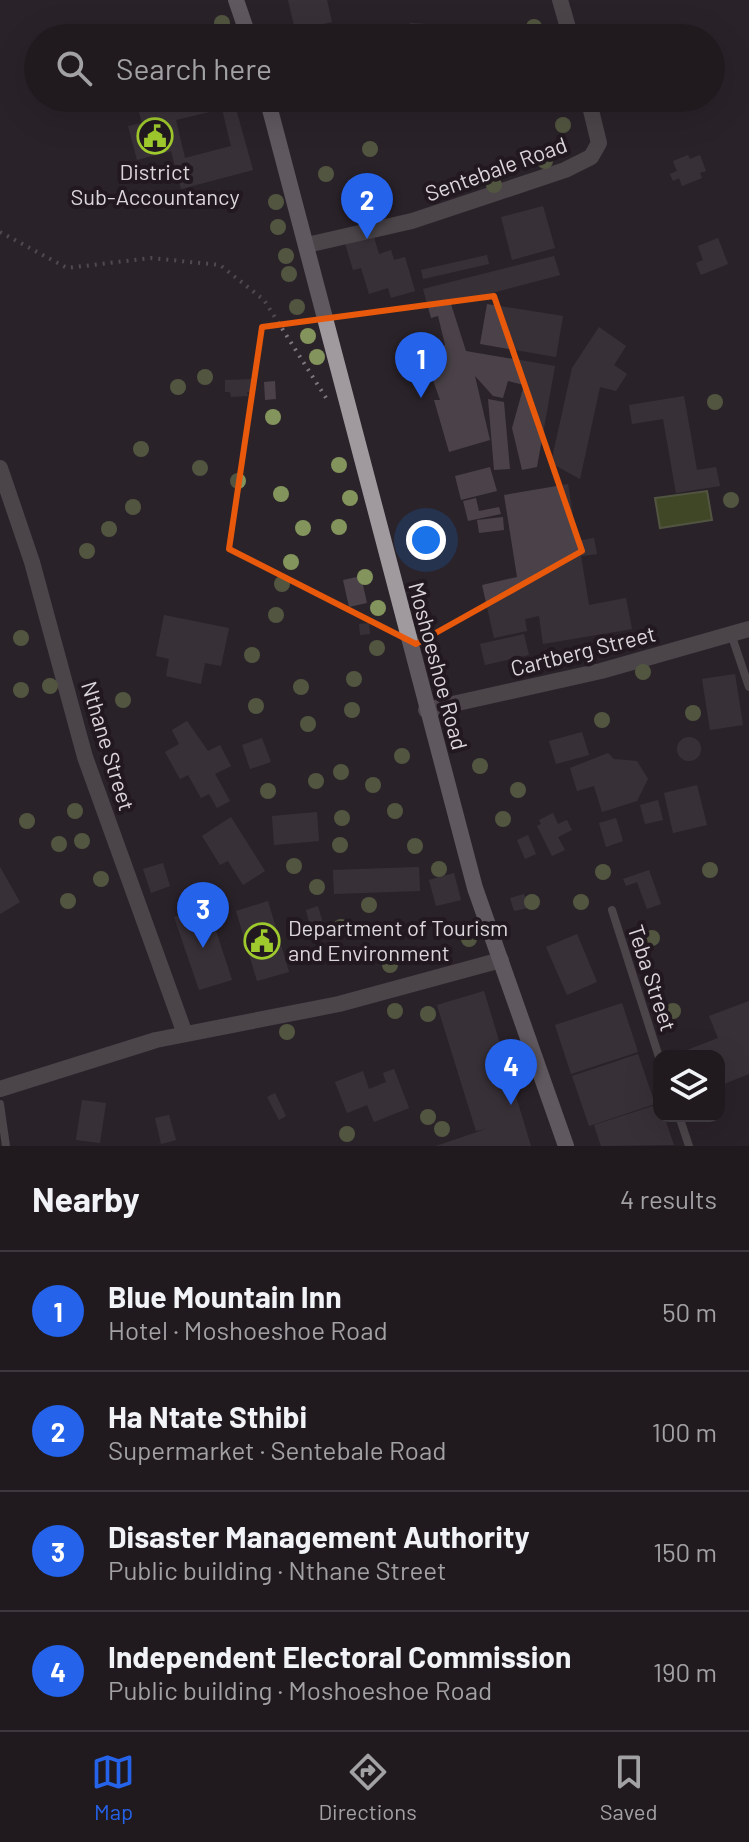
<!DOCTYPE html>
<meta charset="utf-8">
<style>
body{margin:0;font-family:Barlow,sans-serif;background:#2d272c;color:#f1f3f6}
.controls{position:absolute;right:24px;bottom:24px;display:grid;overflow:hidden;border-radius:16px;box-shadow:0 8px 32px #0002}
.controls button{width:72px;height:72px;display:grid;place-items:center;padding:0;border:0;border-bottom:2px solid #3d383d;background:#201a1f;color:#f1f3f6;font:40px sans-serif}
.you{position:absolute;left:426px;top:540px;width:28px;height:28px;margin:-20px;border:6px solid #fff;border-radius:50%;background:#1a73e8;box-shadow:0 0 0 12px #1a73e833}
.badge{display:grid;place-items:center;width:52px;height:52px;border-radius:50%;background:#2563eb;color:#fff;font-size:26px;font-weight:700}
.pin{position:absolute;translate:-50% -66px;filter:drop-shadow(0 2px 4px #0008)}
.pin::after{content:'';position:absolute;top:42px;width:28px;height:24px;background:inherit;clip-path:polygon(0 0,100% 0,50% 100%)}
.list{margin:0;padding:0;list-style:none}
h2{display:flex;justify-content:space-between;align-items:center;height:104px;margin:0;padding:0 32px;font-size:34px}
h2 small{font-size:26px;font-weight:400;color:#a2a1a4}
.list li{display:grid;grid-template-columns:52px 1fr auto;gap:24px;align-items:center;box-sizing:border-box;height:120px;padding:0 32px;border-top:2px solid #3d383d}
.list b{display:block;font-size:30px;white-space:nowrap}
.list p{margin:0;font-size:26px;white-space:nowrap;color:#a2a1a4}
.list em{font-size:26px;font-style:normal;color:#a2a1a4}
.icon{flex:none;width:44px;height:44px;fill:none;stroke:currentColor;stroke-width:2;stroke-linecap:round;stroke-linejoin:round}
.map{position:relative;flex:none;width:749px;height:1146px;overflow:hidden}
.search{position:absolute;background:#201a1f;box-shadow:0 8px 32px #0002;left:24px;right:24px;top:24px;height:88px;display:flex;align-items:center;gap:20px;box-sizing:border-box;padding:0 28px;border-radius:44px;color:#a2a1a4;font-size:30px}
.sheet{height:584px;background:#201a1f}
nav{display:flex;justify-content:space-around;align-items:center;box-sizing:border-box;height:112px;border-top:2px solid #3d383d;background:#201a1f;font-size:22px;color:#a2a1a4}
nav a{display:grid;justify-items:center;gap:4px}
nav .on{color:#2563eb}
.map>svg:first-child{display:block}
.water{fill:#5c7424;stroke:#82915b;stroke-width:2}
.building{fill:#4a4248;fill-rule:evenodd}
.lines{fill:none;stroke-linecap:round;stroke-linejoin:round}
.path{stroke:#7e787d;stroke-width:4;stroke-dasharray:2 6;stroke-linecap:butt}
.lane{stroke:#736f72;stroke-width:8}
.street{stroke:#736f72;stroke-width:16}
.secondary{stroke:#a0999e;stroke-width:16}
.tree{fill:#83945c}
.marked{fill:none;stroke:#e8590c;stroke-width:6;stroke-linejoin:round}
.labels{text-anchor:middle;stroke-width:8;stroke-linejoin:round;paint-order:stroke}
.street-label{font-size:22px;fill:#dbd6da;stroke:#21191f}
.poi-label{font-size:22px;fill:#dbd6da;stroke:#21191f}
</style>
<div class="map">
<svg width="749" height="1146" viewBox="0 0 749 1146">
<rect width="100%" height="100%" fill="#2a2329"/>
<path class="water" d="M707,491L712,520L660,528L655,498Z"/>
<g class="building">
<path d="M288,0H327L332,22L295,30Z"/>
<path d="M410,23L461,26V38H409Z"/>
<path d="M135,98H233L253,170L181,189L171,151L137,160L128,126L142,123ZM222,109L231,146L185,158L176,120Z"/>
<path d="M688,155L690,159L700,155L706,171L700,173L702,178L682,186L679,178L673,181L670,174L677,171L673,161Z"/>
<path d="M543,206L555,248L512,260L501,217Z"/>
<path d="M373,234L379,254L391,250L394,260L405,257L415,291L391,298L388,288L369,294L361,268L353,270L345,243Z"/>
<path d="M718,238L728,264L701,275L696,263L703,260L698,246Z"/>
<path d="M487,255L489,264L423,279L421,270Z"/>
<path d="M554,256L560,275L451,304L466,351L555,366L537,467L522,470L512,428L524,385L508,381L503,398L493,396L475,376L490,440L449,452L434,400H440L424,355L445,345L438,316L431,318L423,289Z"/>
<path d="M487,304L563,316L556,357L480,344Z"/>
<path d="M599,327L626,346L614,365L627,374L616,391L600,387L580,479L551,463L572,368Z"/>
<path d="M253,379V392H247L248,396L231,397L230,392H225V380Z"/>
<path d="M275,381L276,399L265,400L264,382Z"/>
<path d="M684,396L697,470L716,467L720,486L676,493L663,419L632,424L629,405Z"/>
<path d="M488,399L504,402L510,469L494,470Z"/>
<path d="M490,467L497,491L461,500L455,476Z"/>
<path d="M568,484L577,541L594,538L597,554L581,556L589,605L626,598L632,629L543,644L539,616L525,619L527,631L494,638L482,585L517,577L504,495Z"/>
<path d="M476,498L479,511L499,507L501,514L468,521L463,501Z"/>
<path d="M503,517L504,530L479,533L477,520Z"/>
<path d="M361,576L367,603L349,607L343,580Z"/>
<path d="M164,615L229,628L221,666L205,663L201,684L166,676L169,659L156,656Z"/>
<path d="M369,623L370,634L360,635L359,624Z"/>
<path d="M524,634L529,655L485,665L480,644Z"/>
<path d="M735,674L743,725L710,730L702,679Z"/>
<path d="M187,721L208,751L220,745L231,766L215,774L230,801L217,808L209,794L201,798L188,775L180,779L165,752L179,744L172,730Z"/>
<path d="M582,732L589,755L556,764L549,741Z"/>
<circle cx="689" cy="749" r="12"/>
<path d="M262,738L271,762L250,769L242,745Z"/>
<path d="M608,753L614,759L637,761L648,779L637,801L602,812L594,786L577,791L570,768Z"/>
<path d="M697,785L707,825L673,833L664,793Z"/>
<path d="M658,800L663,820L645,824L640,805Z"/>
<path d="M317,812L319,841L274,845L272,816Z"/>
<path d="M553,813L558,824L567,820L572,830L558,837L565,850L552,856L537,826L541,824L539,820Z"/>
<path d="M231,817L265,871L243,885L228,861L220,865L202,836Z"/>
<path d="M616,818L623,841L606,847L599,823Z"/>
<path d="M528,835L536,854L525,859L517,840Z"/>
<path d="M163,863L170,886L151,893L143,869Z"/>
<path d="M0,867L20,902L0,914Z"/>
<path d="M419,867L420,891L334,894L333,870Z"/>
<path d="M649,870L661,904L647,909L637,882L626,886L623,879Z"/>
<path d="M454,873L461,900L436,906L429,880Z"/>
<path d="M524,894L528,908L514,911L510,898Z"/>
<path d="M268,901L289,972L257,981L236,911Z"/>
<path d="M208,906L232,980L199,990L174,917Z"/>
<path d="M318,906L325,931L312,935L306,910Z"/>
<path d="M577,934L597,982L567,995L546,947Z"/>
<path d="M484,991L531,1146H436L486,1129L476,1131L437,1005Z"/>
<path d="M749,1001V1074L719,1086V1056H689L687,1050L718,1038L709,1016Z"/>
<path d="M622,1003L638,1052L571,1074L555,1025Z"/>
<path d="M638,1054L655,1104L589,1126L572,1076Z"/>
<path d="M394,1069L409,1108L374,1122L367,1105L347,1113L335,1082L363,1071L369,1089L386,1082L383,1073Z"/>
<path d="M275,1093L286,1116L279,1120L267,1097Z"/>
<path d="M82,1100L106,1103L100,1143L76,1140Z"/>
<path d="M659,1104V1116H664L674,1145L601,1146L594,1125Z"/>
<path d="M169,1115L176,1140L161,1144L155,1118Z"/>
</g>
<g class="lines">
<path class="path" d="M0,232L67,268L151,258L220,265L264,300L328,401"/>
<g class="lane">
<path d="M731,634L749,687"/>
<path d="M612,910L659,1057"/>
<path d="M0,1104L6,1146"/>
<path d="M679,1116L689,1146"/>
</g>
<g class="street">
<path d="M560,0L571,38"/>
<path d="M307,245L412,221L565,170L591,157L599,143L588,98"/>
<path d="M0,468L32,562L85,757L185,1034"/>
<path d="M426,710L601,671L749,629"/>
<path d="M0,1089L156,1040L339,1004L501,960"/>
</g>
<g class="secondary">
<path d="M236,0L249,38"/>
<path d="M267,98L475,888L566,1146"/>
</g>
</g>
<g class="tree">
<circle cx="222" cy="23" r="8"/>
<circle cx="534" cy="27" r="8"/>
<circle cx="563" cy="125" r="8"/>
<circle cx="370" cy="149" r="8"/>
<circle cx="545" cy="161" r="8"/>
<circle cx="326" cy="174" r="8"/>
<circle cx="494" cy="185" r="8"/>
<circle cx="382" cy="196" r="8"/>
<circle cx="276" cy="202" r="8"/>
<circle cx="278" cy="227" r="8"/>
<circle cx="286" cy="256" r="8"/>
<circle cx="289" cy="274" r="8"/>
<circle cx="297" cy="307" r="8"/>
<circle cx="308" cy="336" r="8"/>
<circle cx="317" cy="357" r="8"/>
<circle cx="205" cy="377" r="8"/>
<circle cx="178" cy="387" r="8"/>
<circle cx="715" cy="402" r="8"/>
<circle cx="273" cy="417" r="8"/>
<circle cx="141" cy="449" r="8"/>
<circle cx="339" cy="465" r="8"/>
<circle cx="200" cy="468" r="8"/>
<circle cx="238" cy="481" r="8"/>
<circle cx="281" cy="494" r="8"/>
<circle cx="350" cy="498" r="8"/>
<circle cx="731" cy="500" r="8"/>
<circle cx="133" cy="507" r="8"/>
<circle cx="339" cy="527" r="8"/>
<circle cx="303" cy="528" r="8"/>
<circle cx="109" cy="529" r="8"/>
<circle cx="87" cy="551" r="8"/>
<circle cx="291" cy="562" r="8"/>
<circle cx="365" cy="577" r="8"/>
<circle cx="282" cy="584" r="8"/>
<circle cx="378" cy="608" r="8"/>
<circle cx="276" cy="615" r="8"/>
<circle cx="21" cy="638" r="8"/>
<circle cx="377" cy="648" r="8"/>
<circle cx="252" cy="655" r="8"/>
<circle cx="643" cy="672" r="8"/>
<circle cx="354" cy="679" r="8"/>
<circle cx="50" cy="686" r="8"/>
<circle cx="301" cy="687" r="8"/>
<circle cx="21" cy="690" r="8"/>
<circle cx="123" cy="700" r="8"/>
<circle cx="256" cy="706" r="8"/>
<circle cx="352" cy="710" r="8"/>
<circle cx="693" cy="713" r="8"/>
<circle cx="602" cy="720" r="8"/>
<circle cx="308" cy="724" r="8"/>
<circle cx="402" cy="756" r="8"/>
<circle cx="480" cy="766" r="8"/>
<circle cx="341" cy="772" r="8"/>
<circle cx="316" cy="781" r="8"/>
<circle cx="373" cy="785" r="8"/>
<circle cx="518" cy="790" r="8"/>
<circle cx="268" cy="791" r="8"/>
<circle cx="75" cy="811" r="8"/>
<circle cx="395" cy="811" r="8"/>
<circle cx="342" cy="818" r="8"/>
<circle cx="503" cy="819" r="8"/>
<circle cx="27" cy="821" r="8"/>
<circle cx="82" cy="841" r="8"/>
<circle cx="59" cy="844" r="8"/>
<circle cx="340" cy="845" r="8"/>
<circle cx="415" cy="846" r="8"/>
<circle cx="294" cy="866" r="8"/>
<circle cx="439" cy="869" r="8"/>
<circle cx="710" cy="870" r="8"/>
<circle cx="603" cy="872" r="8"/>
<circle cx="101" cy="879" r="8"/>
<circle cx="317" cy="887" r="8"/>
<circle cx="68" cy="901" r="8"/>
<circle cx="532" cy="902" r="8"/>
<circle cx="581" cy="902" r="8"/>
<circle cx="369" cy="905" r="8"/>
<circle cx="341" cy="927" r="8"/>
<circle cx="652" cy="938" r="8"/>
<circle cx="469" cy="939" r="8"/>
<circle cx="430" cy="956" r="8"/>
<circle cx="390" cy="965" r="8"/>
<circle cx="395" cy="1011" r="8"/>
<circle cx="673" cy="1011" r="8"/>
<circle cx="428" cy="1014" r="8"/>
<circle cx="287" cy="1032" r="8"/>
<circle cx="428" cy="1117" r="8"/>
<circle cx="442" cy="1129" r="8"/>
<circle cx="347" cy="1134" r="8"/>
</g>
<path d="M0 0H749V1146H0ZM494,296L582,551L416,644L229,549L262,327Z" fill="#2a2329" fill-opacity=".55" fill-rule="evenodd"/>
<path class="marked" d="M494,296L582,551L416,644L229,549L262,327Z"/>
<defs>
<symbol id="civic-ring" viewBox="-11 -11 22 22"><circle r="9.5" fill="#21191f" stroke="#9fca2d" stroke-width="1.5"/><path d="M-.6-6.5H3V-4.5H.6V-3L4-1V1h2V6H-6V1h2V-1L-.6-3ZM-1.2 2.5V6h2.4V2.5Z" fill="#9fca2d"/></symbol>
</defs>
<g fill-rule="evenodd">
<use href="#civic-ring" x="135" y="116" width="40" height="40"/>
<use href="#civic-ring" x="242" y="921" width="40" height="40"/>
</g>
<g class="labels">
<g class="street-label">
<text transform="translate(496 169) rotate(-20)" y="8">Sentebale Road</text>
<text transform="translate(583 651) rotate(-14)" y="8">Cartberg Street</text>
<text transform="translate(438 666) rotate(75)" y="8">Moshoeshoe Road</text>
<text transform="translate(108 746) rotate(73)" y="8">Nthane Street</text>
<text transform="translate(652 978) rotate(72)" y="8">Teba Street</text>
</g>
<g class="poi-label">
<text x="155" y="180">District<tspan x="155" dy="25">Sub-Accountancy</tspan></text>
<text x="288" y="936" text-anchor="start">Department of Tourism<tspan x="288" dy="25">and Environment</tspan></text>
</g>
</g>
</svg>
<div class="controls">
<button><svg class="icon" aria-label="layers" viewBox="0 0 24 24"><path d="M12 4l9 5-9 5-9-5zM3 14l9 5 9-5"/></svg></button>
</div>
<div class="you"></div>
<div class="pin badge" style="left:421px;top:398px">1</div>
<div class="pin badge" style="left:367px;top:239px">2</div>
<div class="pin badge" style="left:203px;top:948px">3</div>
<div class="pin badge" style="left:511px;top:1105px">4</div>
<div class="search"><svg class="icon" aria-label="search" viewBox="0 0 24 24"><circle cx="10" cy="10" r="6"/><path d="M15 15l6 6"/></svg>Search here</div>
</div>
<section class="sheet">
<h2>Nearby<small>4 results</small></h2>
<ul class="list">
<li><span class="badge">1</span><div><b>Blue Mountain Inn</b><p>Hotel · Moshoeshoe Road</p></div><em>50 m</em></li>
<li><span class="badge">2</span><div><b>Ha Ntate Sthibi</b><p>Supermarket · Sentebale Road</p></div><em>100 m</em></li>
<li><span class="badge">3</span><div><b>Disaster Management Authority</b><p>Public building · Nthane Street</p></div><em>150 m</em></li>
<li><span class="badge">4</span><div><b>Independent Electoral Commission</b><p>Public building · Moshoeshoe Road</p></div><em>190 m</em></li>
</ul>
</section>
<nav>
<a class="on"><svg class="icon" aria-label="map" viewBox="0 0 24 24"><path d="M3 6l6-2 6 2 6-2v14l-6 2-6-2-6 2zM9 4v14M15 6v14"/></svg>Map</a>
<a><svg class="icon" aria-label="directions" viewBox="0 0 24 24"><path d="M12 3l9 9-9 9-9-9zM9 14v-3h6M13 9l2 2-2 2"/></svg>Directions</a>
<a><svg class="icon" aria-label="saved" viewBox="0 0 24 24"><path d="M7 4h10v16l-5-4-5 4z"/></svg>Saved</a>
</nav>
